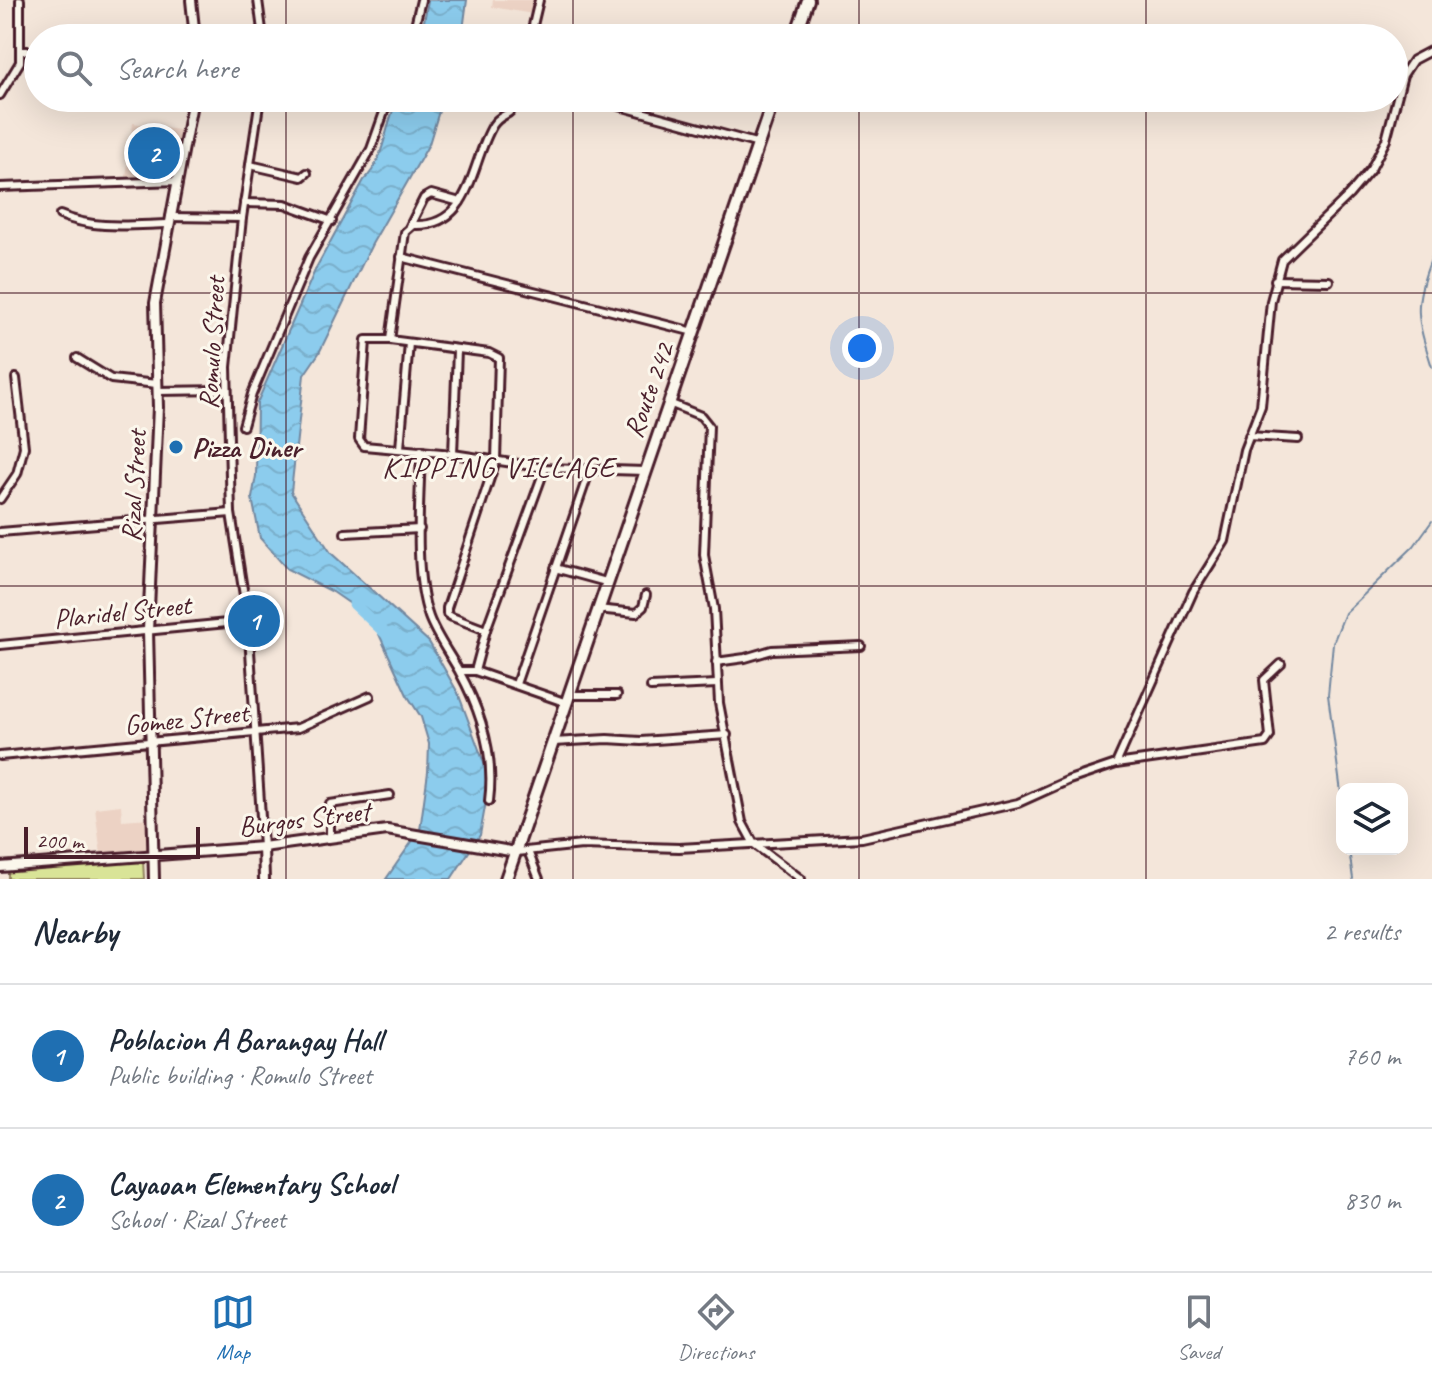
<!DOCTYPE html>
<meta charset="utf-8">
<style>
body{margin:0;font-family:Caveat,sans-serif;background:#f2f2f3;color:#1f2937}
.controls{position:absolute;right:24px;bottom:24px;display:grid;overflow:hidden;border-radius:16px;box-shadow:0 8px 32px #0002}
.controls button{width:72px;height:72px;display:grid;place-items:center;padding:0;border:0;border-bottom:2px solid #e0e1e3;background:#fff;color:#1f2937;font:40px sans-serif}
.scale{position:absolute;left:24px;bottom:20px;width:176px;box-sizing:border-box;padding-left:8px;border:4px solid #4a1f2b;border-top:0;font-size:22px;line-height:28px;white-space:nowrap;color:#4a1f2b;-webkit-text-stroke:6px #fbf7ec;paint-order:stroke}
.you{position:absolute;left:862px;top:348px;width:28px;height:28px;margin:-20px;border:6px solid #fff;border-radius:50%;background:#1a73e8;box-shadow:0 0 0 12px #1a73e833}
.badge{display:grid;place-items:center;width:52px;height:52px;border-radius:50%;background:#1f6fb2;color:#fff;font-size:26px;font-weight:700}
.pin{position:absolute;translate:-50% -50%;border:4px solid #fff;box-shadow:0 2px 8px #0006}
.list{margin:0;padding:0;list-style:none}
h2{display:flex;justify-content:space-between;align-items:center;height:104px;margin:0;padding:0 32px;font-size:34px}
h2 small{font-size:26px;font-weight:400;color:#747a83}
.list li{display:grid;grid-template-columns:52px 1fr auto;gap:24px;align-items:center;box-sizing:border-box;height:144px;padding:0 32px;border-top:2px solid #e0e1e3}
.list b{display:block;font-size:30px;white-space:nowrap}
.list p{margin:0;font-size:26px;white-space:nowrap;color:#747a83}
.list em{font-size:26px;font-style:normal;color:#747a83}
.icon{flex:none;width:44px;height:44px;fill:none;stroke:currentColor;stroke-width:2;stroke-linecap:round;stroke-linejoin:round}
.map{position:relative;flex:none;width:1432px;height:879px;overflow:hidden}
.search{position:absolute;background:#fff;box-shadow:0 8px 32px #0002;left:24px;right:24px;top:24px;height:88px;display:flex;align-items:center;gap:20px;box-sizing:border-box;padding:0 28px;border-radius:44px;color:#747a83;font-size:30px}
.sheet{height:392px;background:#fff}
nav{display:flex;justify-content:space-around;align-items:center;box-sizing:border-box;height:112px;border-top:2px solid #e0e1e3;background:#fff;font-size:22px;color:#747a83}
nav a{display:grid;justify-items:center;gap:4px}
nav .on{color:#1f6fb2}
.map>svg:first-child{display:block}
.built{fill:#ecd2c4}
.green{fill:#d9e497;stroke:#928261;stroke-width:2}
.water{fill:url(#water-waves);stroke:#72879f;stroke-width:2}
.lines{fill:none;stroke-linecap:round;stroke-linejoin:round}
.stream{stroke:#72879f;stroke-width:2}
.river{stroke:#8ccced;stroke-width:11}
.minor-casing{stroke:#4a1f2b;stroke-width:12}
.tertiary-casing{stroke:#4a1f2b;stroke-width:14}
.primary-casing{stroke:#4a1f2b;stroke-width:16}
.minor{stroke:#fbf7ec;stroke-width:6}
.tertiary{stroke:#fbf7ec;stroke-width:8}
.primary{stroke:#fbf7ec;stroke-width:10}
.grid{fill:none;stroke:#4a1f2b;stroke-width:2;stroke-opacity:0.55}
.poi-dot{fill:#1f6fb2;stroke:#fbf7ec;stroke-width:3}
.labels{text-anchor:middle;stroke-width:6;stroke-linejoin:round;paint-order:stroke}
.street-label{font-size:28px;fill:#4a1f2b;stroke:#fbf7ec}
.poi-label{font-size:28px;font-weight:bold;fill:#4a1f2b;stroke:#fbf7ec;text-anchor:start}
.neighbourhood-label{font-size:30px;letter-spacing:2px;fill:#4a1f2b;stroke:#fbf7ec}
</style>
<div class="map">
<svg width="1432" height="879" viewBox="0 0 1432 879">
<defs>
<pattern id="water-waves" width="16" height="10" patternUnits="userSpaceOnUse" patternTransform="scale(2)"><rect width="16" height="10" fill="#8ccced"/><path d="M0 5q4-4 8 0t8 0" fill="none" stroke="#7aafcb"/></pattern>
</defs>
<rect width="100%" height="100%" fill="#f4e6da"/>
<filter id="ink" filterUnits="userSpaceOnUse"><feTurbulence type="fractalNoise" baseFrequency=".0125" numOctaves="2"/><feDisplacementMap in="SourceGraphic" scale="16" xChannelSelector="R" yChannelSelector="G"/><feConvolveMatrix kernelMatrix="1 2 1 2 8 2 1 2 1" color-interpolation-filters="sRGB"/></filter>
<g filter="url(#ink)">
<g class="built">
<path d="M493,0H537L533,14L492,7Z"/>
<path d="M133,123L184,131L174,176L126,177Z"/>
<path d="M121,805L122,820L150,818L151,854L101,855L95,808Z"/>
</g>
<path class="green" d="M143,860L144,879H8V871Z"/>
<g class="water">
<path d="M428,0H467L462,38H421Z"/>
<path d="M398,98H443L429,144L372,244L319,353L304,375L291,492L331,553L429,642L458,693L490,779L480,835L451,879H386L420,830L428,772L429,744L421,717L407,695L372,619L333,592L287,569L260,538L252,498L256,476L257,403L316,268L364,180C385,161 385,123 398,98Z"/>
</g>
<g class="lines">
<g class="stream">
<path d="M1432,257C1412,306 1417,319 1432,367"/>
<path d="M1342,800L1328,695L1333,643L1345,613L1414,546L1432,521"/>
<path d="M1349,849L1353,879"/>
</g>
<path class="river" d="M354,604L385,633"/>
<defs>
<g id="minor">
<path d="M258,0L263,38"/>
<path d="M412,38L421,0"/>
<path d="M530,38L539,0"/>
<path d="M21,51H38"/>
<path d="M0,95L20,62V0"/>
<path d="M260,98L242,218L227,367L231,513L248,621L263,847"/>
<path d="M590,98L759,144"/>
<path d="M725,98L771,108"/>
<path d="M250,165L302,177L307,173"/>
<path d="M0,187L178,181"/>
<path d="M244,203L285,204L332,221"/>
<path d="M60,215C95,230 131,225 168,224"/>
<path d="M170,217L242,218"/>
<path d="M410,226L424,198L431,194L460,202"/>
<path d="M401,257L694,332"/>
<path d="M1275,280L1329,281"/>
<path d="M390,340L405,232L413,225C472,228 470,163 493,125C502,111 512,119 516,98"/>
<path d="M77,358L111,379L157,384"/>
<path d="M157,391L227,390"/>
<path d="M669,403L701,416L709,426L704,555L714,609L719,703L742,822L754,844L801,879"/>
<path d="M243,426L252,394L309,258L371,149L389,98"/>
<path d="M1249,436L1298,439"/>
<path d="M400,448L409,343"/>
<path d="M421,450C420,498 413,572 429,617C436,636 449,653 459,671C481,711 495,755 489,801"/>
<path d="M453,454L457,350"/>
<path d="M0,499L17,474L24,447L16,378"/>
<path d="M0,532L231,513"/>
<path d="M345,533L420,529"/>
<path d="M555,568L606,582"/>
<path d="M597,609L636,613L643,607L646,595"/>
<path d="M486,630L452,617L447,614V608L496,460L499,358L489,353L390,340H366L359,439L364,446L453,454L545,468L645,471"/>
<path d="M0,645L248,621"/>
<path d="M716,662L745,658L772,650L861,646"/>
<path d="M460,671H475L567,703"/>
<path d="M475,671L486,630L545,468"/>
<path d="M516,684L590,469"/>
<path d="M651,687L717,684"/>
<path d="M569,695H617"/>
<path d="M553,742L607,739L641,741L727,735"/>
<path d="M0,756L298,728L370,696"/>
<path d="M1116,764L1193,592L1225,541L1244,450L1261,406L1271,301L1282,260L1349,195L1371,169L1386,140L1403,75L1413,60L1432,50"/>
<path d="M330,838V804L390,795"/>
<path d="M528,851L539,879"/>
<path d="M516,852L582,845L679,848L862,838L1018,803L1069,780L1116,764L1265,743L1270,736L1264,680L1281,664"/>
</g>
<g id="tertiary">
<path d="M191,0L195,38"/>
<path d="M263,847L264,879"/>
<path d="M0,867L263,847L387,830L516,852"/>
<path d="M154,879L148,631L158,407L155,303L193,98"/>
</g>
<g id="primary">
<path d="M795,38L808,0"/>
<path d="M506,879L774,98"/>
</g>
</defs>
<use href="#minor" class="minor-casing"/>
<use href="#tertiary" class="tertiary-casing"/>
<use href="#primary" class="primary-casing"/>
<use href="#minor" class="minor"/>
<use href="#tertiary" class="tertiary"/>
<use href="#primary" class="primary"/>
</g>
</g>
<path class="grid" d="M286,0V38M573,0V38M859,0V38M1146,0V38M286,98V879M573,98V879M859,98V879M1146,98V879M0,293H1432M0,586H1432"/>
<circle class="poi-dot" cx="176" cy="447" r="8"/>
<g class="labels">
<g class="street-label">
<text transform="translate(211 343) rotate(-87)" y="10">Romulo Street</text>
<text transform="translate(648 390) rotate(-70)" y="10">Route 242</text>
<text transform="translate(133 486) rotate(-87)" y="10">Rizal Street</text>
<text transform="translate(122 611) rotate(-6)" y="10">Plaridel Street</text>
<text transform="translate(186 718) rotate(-6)" y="10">Gomez Street</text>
<text transform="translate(304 818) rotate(-7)" y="10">Burgos Street</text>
</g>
<g class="poi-label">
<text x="192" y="457">Pizza Diner</text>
</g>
<g class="neighbourhood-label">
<text x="499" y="477">KIPPING VILLAGE</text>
</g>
</g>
</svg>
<div class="controls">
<button><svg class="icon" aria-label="layers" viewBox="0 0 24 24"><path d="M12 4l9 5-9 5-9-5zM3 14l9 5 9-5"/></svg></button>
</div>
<div class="scale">200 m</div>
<div class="you"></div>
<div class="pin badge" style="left:254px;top:621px">1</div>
<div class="pin badge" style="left:154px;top:153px">2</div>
<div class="search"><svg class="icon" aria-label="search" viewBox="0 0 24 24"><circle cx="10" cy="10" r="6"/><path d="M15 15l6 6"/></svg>Search here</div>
</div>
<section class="sheet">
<h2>Nearby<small>2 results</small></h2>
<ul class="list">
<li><span class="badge">1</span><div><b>Poblacion A Barangay Hall</b><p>Public building · Romulo Street</p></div><em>760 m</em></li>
<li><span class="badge">2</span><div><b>Cayaoan Elementary School</b><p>School · Rizal Street</p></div><em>830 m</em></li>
</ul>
</section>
<nav>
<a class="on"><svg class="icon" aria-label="map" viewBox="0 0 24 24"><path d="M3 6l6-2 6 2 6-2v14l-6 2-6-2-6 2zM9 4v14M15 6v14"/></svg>Map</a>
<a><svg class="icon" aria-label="directions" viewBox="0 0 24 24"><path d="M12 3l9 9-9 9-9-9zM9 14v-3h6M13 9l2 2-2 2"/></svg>Directions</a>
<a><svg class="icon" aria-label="saved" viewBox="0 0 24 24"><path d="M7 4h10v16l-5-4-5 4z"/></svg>Saved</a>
</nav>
